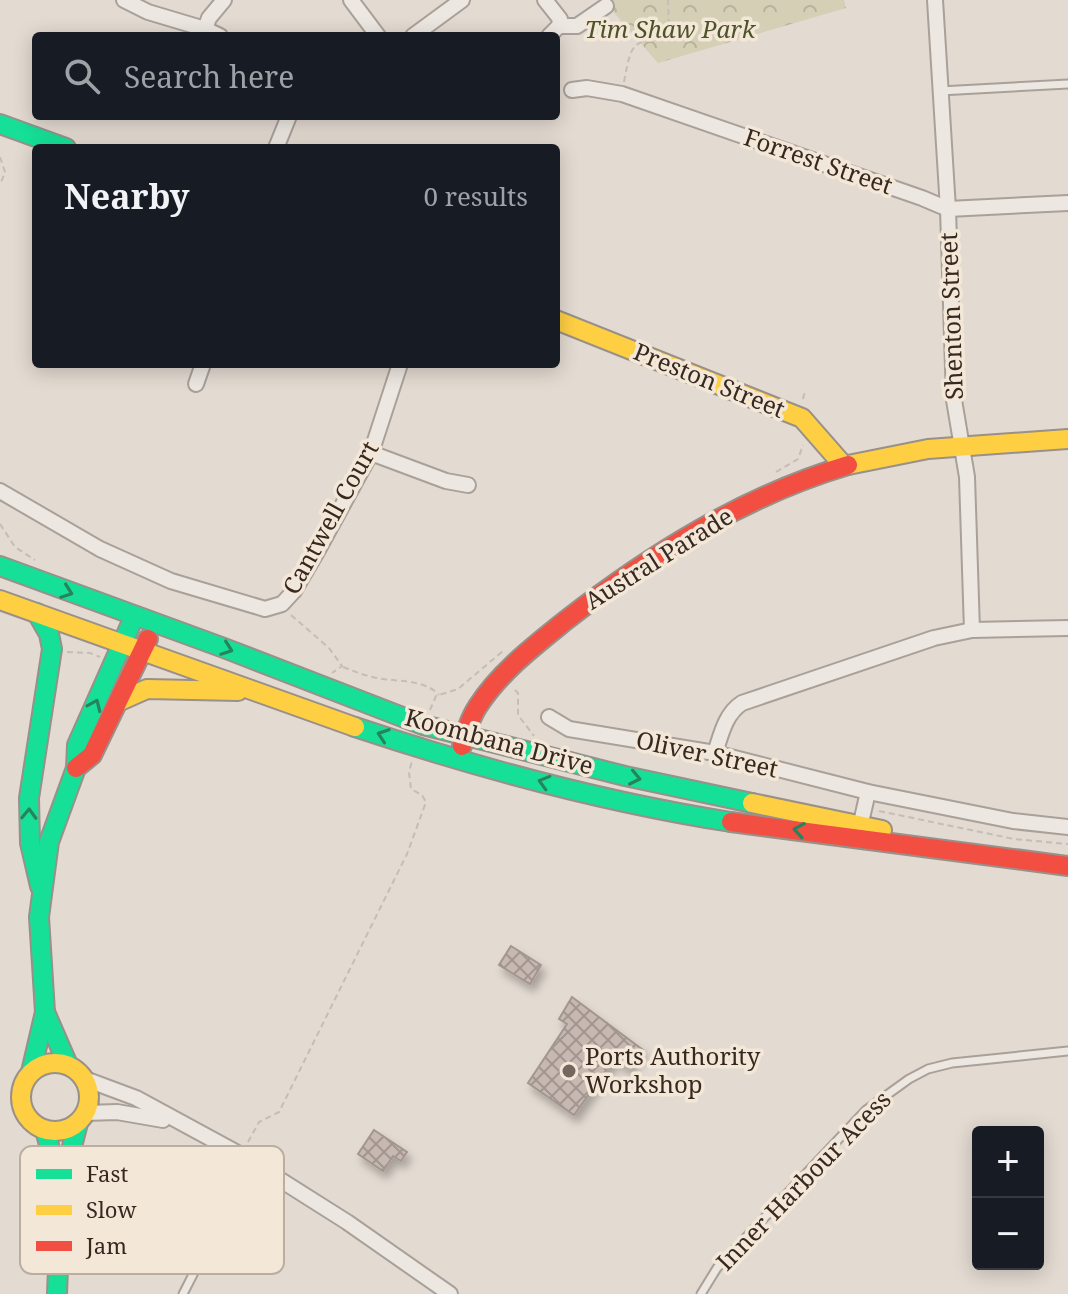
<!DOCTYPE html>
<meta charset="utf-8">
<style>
body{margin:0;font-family:"Noto Serif",serif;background:#242831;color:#f1f3f6}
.controls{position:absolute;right:24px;bottom:24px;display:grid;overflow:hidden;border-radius:8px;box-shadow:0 4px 20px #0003}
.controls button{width:72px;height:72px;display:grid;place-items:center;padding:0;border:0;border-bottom:2px solid #363941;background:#171b24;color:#f1f3f6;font:40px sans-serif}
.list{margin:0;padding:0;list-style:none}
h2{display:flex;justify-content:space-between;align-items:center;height:104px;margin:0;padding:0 32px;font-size:34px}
h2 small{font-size:26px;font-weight:400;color:#9ea1a6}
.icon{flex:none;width:44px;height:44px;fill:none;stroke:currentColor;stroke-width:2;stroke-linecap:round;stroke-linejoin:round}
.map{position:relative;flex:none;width:1068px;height:1294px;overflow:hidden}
.search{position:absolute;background:#171b24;box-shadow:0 4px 20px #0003;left:32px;top:32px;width:528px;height:88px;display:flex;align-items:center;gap:20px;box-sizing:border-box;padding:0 28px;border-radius:8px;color:#9ea1a6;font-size:30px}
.panel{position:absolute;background:#171b24;box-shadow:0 4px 20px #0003;left:32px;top:144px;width:528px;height:224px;border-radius:8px}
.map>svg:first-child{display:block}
.forest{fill:url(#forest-crowns)}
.building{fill:url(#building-cross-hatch);stroke:#a39690;stroke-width:2;filter:url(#shadow)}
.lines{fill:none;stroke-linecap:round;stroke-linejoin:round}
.lane-casing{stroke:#a9a099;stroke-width:11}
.street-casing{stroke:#a9a099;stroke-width:18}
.fast-casing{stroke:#989089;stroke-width:22}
.slow-casing{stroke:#989089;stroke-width:22}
.jam-casing{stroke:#989089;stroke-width:22}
.path{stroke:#c4beb8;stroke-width:2;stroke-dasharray:6 4;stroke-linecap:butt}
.lane{stroke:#ece7e1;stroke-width:7}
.street{stroke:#ece7e1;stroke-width:14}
.fast{stroke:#16e098;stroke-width:18}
.slow{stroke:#ffcf43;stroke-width:18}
.jam{stroke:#f24e42;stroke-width:18}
.oneway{stroke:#26845c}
.poi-dot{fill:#73675f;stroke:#f3e7d8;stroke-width:3}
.labels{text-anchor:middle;stroke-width:7;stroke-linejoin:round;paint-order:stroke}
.park-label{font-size:24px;font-style:italic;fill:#4e522a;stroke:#f3e7d8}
.street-label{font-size:24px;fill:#372921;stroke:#f3e7d8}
.poi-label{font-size:24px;fill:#372921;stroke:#f3e7d8;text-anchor:start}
.key{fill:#f3e7d8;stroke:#bbaea1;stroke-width:2}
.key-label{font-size:22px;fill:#372921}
</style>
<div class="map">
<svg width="1068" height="1294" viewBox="0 0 1068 1294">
<defs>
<pattern id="forest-crowns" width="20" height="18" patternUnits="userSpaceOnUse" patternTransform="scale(2)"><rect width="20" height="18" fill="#d4cfb5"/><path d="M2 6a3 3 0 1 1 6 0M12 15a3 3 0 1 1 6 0" fill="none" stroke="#b7b29b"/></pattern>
<pattern id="building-cross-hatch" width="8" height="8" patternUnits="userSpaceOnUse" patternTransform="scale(2)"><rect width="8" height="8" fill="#c7b9b2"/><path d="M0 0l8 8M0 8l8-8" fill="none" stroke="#a29690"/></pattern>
<filter id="shadow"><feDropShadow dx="4" dy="7" stdDeviation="4" flood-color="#0004"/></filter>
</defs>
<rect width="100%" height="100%" fill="#e3dad1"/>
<path class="forest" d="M603,0H844L846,8L658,63Z"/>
<g class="building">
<path d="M511,946L541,965L530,984L499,965Z"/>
<path d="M572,997L643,1050L628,1068L615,1058L574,1115L528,1083L567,1024L559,1019Z"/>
<path d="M374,1130L407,1152L401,1161L393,1156L383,1171L358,1154Z"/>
</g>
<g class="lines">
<defs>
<g id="lane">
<path d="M940,91L1068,84"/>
<path d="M183,1294L251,1161"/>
<path d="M701,1294L717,1268L866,1110L909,1079L928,1069L952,1063L1068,1051"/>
</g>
<g id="street">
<path d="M124,0L148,12L205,29"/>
<path d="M351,0L378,36"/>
<path d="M545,0L560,19L559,26L549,36"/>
<path d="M935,0L948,209L954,400L967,477L972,630"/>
<path d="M559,26H577L606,6"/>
<path d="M220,36L205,29L209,18L224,0"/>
<path d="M413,36L462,0"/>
<path d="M572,90L587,88L622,94L922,198L948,209L1068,203"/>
<path d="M276,148L289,116"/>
<path d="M196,384L203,364"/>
<path d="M371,453L446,481L468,485"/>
<path d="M0,491L100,549L171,581L265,609L282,604L294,591L318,550L371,453L400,364"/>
<path d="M549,717L569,729L715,753L868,792L1013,821L1068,827"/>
<path d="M715,753C721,735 725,714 742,703L934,638L972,630L1068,628"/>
<path d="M859,831L868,792"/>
<path d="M85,1079L136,1098L241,1155L347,1222L450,1294"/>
<path d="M85,1113L117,1112L163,1120"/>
</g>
<g id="fast">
<path d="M0,124L66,148"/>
<path d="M0,566L224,648L423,725L625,776L752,803"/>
<path d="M37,613L49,634L52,649L29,798L30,843L40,886"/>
<path d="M355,727C478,768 603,802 731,822"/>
<path d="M68,1065L45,1012L39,917L49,842L76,768L77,745L134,617"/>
<path d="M31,1072L45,1012"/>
<path d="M45,1130L60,1186"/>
<path d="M57,1294L61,1190L78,1123"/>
</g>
<g id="slow">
<path d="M556,320L802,418L844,466"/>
<path d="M848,465L928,449L1068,439"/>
<path d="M0,600L355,727"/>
<path d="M120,701L147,689L238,691"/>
<path d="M752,803L882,830"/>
<circle cx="55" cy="1097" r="34"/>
</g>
<g id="jam">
<path d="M462,746C466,732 470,718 478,706C500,672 534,646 565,621C651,554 744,496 848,465"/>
<path d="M76,768L92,755L148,639"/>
<path d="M731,822L1068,866"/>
</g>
</defs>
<use href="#lane" class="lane-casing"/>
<use href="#street" class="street-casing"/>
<use href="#fast" class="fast-casing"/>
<use href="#slow" class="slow-casing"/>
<use href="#jam" class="jam-casing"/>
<g class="path">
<path d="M624,82C633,34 632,50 669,29L668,0"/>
<path d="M0,157L5,172L0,185"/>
<path d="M803,399L805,391"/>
<path d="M776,472L798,459L803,445"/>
<path d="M0,524L15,547L35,560"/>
<path d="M291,615L329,648L342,666L332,673"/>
<path d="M67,652L90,653L100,657"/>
<path d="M343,667C352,670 360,674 369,676C390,683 423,677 439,695"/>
<path d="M515,690L518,693V715L534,736"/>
<path d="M430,710L436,696L458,689L503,651"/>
<path d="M879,811L1014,839L1068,844"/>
<path d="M248,1142L259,1122L279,1112L407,854L426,802L422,795L411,789L409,772L412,761"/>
</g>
<use href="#lane" class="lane"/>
<use href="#street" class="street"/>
<use href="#fast" class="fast"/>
<use href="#slow" class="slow"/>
<use href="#jam" class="jam"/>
</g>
<defs><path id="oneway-chevron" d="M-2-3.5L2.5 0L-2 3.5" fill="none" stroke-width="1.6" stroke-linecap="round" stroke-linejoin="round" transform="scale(2)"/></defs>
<g class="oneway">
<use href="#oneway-chevron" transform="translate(67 592) rotate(20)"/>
<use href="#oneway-chevron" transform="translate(227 649) rotate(20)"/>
<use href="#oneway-chevron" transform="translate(95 705) rotate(-66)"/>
<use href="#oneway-chevron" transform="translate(383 735) rotate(-161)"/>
<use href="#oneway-chevron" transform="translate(635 778) rotate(12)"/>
<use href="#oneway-chevron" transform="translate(544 782) rotate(-164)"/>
<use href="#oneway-chevron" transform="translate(29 814) rotate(-88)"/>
<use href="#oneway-chevron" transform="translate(799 830) rotate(-171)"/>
</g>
<circle class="poi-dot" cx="569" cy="1071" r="8"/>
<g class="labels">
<g class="park-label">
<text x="670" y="38">Tim Shaw Park</text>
</g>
<g class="street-label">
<text transform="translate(818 162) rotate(19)" y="8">Forrest Street</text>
<text transform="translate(952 316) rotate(-92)" y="8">Shenton Street</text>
<text transform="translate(709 381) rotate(22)" y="8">Preston Street</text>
<text transform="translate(331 518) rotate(-61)" y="8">Cantwell Court</text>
<text transform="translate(659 559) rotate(-32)" y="8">Austral Parade</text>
<text transform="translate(499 742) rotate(15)" y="8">Koombana Drive</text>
<text transform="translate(707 755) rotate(12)" y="8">Oliver Street</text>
<text transform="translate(804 1181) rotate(-46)" y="8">Inner Harbour Acess</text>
</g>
<g class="poi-label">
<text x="585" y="1065">Ports Authority<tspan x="585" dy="28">Workshop</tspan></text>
</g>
</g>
<rect x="20" y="1146" width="264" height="128" rx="12" class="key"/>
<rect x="36" y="1169" width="36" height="10" fill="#16e098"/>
<rect x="36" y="1205" width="36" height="10" fill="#ffcf43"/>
<rect x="36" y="1241" width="36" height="10" fill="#f24e42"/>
<g class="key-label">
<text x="86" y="1182">Fast</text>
<text x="86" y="1218">Slow</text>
<text x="86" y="1254">Jam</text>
</g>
</svg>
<div class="controls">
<button>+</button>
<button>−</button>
</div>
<div class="search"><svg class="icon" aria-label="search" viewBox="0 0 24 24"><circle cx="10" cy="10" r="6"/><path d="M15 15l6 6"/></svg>Search here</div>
<section class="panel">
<h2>Nearby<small>0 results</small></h2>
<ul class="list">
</ul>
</section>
</div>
